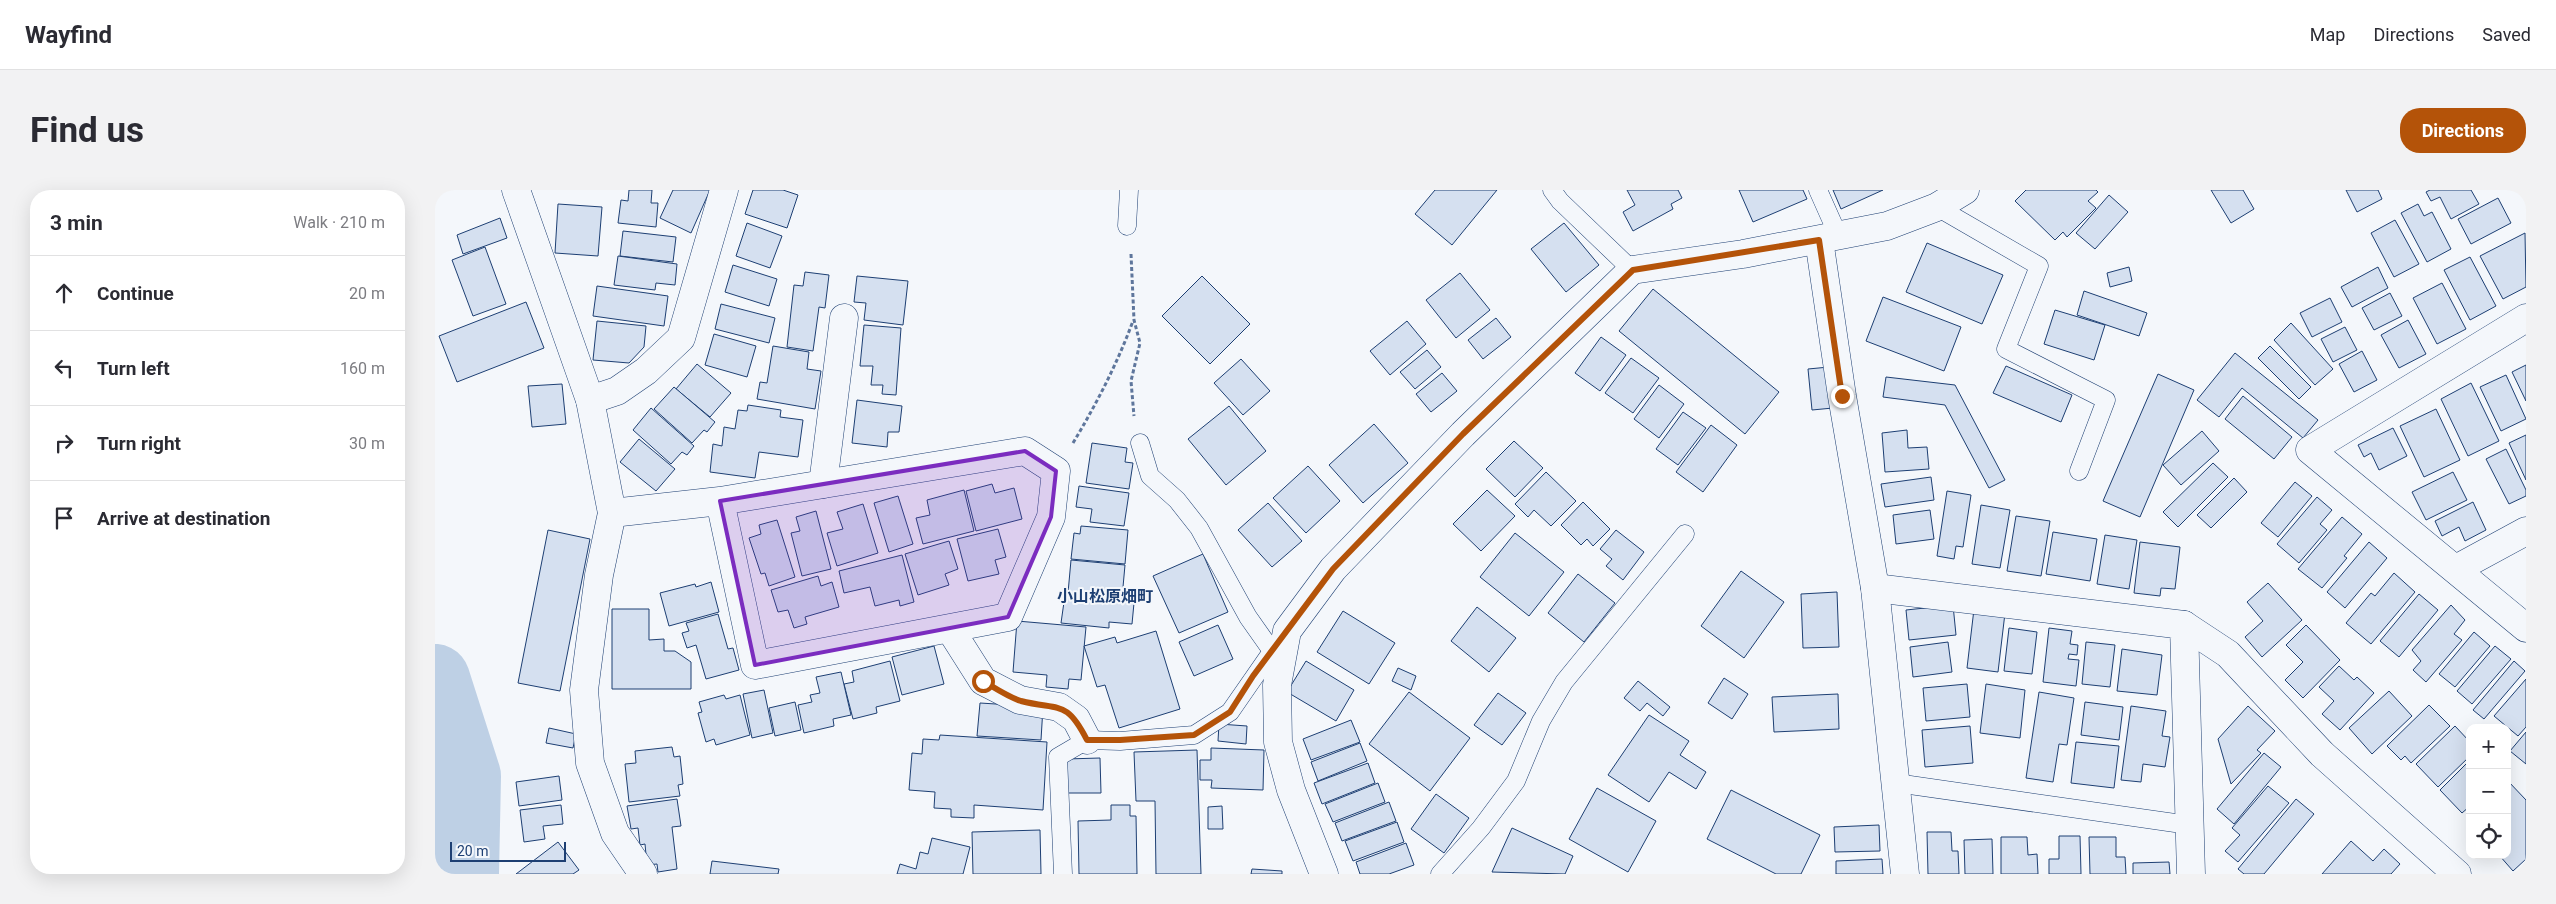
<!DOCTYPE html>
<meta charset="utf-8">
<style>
body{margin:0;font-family:Roboto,"Noto Sans JP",sans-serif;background:#f2f2f3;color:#2b2b33}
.controls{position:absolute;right:15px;bottom:15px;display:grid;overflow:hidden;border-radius:10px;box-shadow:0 5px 20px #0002}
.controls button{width:45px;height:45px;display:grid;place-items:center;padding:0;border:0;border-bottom:1px solid #e1e1e2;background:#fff;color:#2b2b33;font:25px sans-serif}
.scale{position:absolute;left:15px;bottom:12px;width:116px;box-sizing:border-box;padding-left:5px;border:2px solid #1d3f73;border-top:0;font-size:14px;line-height:18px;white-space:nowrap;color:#1d3f73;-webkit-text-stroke:4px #f4f7fb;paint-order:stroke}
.stop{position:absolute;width:15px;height:15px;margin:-11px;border:4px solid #b45309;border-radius:50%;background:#fff}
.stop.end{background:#b45309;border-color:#fff;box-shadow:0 1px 5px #0008}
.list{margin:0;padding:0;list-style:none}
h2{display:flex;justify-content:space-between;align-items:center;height:65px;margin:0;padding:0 20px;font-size:21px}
h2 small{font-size:16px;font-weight:400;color:#7c7c81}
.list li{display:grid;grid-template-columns:32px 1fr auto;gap:15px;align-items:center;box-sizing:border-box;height:75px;padding:0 20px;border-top:1px solid #e1e1e2}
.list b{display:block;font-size:19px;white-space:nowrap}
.list em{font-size:16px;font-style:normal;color:#7c7c81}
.icon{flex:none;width:28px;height:28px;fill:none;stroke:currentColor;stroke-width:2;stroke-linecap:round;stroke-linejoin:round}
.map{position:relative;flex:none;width:2091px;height:684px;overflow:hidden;border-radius:20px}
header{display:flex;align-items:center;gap:30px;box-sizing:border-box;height:70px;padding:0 25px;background:#fff;border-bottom:1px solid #e1e1e2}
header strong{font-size:24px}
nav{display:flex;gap:28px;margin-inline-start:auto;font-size:18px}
.intro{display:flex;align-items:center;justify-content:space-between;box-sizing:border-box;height:120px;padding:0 30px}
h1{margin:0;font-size:35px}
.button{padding:12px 22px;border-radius:20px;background:#b45309;color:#fff;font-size:18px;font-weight:700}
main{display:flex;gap:30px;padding:0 30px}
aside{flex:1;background:#fff;border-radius:20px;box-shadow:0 5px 20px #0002}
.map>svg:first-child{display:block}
.green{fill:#d7e8df;stroke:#687fa3}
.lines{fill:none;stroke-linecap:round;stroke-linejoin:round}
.river{stroke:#bed0e5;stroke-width:70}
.building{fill:#d5e0f0;stroke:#1d3f73}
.lane-casing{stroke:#1d3f73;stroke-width:19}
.street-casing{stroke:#1d3f73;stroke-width:29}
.path{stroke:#5e769c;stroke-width:3;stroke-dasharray:4 2.5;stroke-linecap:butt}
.lane{stroke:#f4f7fb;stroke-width:18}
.street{stroke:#f4f7fb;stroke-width:28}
.route{stroke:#b45309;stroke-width:6}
.marked{fill:#7b2cbf;fill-opacity:0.2;stroke:#7b2cbf;stroke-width:4;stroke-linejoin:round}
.labels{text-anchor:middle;stroke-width:4;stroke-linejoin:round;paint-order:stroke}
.neighbourhood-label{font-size:16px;font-weight:bold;fill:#1d3f73;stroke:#f4f7fb}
</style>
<header>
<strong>Wayfind</strong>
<nav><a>Map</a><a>Directions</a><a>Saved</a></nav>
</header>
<div class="intro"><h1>Find us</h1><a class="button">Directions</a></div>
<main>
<aside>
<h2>3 min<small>Walk · 210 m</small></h2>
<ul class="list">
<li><svg class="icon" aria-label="ahead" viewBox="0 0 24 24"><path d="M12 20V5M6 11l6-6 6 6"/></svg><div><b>Continue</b></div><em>20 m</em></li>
<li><svg class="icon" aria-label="left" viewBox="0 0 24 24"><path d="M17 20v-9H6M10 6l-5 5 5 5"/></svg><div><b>Turn left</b></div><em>160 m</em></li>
<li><svg class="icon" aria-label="right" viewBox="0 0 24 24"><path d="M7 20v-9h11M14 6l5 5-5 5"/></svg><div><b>Turn right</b></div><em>30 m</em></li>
<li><svg class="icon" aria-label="arrive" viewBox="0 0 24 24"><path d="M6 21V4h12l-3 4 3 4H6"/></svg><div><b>Arrive at destination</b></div></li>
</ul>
</aside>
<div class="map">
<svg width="2091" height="684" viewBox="0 0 2091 684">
<rect width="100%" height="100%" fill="#f4f7fb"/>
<path class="green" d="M0,583L10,613L0,648Z"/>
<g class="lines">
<path class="river" d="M0,489L31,586L29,684"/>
</g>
<g class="building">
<path d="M194,0H217L216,13H223L221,37L183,33L186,10L193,11Z"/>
<path d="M238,0H275L256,43L225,28Z"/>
<path d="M318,0H348L363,5L352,38L310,24Z"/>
<path d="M1000,0H1062L1017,55L980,24Z"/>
<path d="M1192,0H1243L1247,8L1236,14L1238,19L1198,41L1188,22L1200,15Z"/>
<path d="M1304,0H1368L1372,9L1318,32Z"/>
<path d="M1398,0H1448L1406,19Z"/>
<path d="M1591,0H1661L1663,2L1653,11L1661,18L1632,47L1628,42L1620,50L1580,11Z"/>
<path d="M1776,0H1808L1819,19L1796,33Z"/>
<path d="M1911,0H1943L1947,9L1922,22Z"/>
<path d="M1995,0H2036L2044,14L2016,29L2005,7L1996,11L1991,2Z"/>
<path d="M1674,5L1693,22L1660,59L1641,43Z"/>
<path d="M2063,8L2076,33L2036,54L2023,29Z"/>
<path d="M123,14L167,17L163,66L120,63Z"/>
<path d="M1983,14L1989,26L1997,22L2016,59L1992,72L1966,23Z"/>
<path d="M65,28L72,48L28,64L22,45Z"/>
<path d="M1960,30L1984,74L1959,87L1936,43Z"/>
<path d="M312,33L347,46L335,78L301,66Z"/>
<path d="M1129,33L1164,75L1131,102L1096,59Z"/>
<path d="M188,41L241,47L238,72L185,66Z"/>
<path d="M2090,43L2091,97L2068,109L2045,66Z"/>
<path d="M1492,53L1568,85L1547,134L1471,102Z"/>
<path d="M50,57L71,114L38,126L17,70Z"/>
<path d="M183,66L242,74L240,95L221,93L220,100L179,95Z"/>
<path d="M2035,67L2061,116L2035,130L2009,80Z"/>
<path d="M298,75L342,89L334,116L290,102Z"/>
<path d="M1694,77L1697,91L1675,97L1672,83Z"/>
<path d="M1943,77L1953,98L1917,117L1906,97Z"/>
<path d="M370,82L394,85L390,118L384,117L378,161L352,157L359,95L368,96Z"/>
<path d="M1025,83L1055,120L1021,148L991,110Z"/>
<path d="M422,86L473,91L468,135L429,130L431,113L419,112Z"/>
<path d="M767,86L815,134L775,174L727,126Z"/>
<path d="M2007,93L2031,139L2002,154L1978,108Z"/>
<path d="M162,96L233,106L229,136L158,126Z"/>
<path d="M1218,99L1344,202L1310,244L1184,141Z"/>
<path d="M1649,101L1712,123L1704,146L1642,125Z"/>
<path d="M1955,103L1967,126L1939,140L1927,118Z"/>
<path d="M1448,107L1526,137L1509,181L1431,151Z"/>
<path d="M1895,108L1907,132L1877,147L1865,123Z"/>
<path d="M91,112L109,158L22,192L4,146Z"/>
<path d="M286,114L340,128L334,153L280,139Z"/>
<path d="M1620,120L1670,135L1659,170L1609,154Z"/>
<path d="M1061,128L1076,147L1048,169L1033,150Z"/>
<path d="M1973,130L1991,164L1964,178L1946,145Z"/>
<path d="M162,131L211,136L209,157L194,173L158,170Z"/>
<path d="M972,131L991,154L955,185L935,161Z"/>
<path d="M1856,133L1898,179L1880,195L1839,150Z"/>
<path d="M429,135L466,138L461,205L447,204L448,195H436L438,176H425Z"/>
<path d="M1910,137L1922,160L1898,172L1886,149Z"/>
<path d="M279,144L321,156L312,187L270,175Z"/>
<path d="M1166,147L1191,165L1165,201L1140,183Z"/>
<path d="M338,156L374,162L372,179L386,181L380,219L322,209L325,192L332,193Z"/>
<path d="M1835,156L1876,197L1864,209L1823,168Z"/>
<path d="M992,160L1006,177L980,199L965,182Z"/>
<path d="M1927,161L1942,190L1919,202L1904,174Z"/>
<path d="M1800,163L1883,230L1868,248L1807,198L1784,227L1762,210Z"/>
<path d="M1196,168L1224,188L1198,223L1170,203Z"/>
<path d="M806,169L835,201L808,225L779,193Z"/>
<path d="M262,174L296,203L275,227L241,199Z"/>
<path d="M2091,175V211L2077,182Z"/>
<path d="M1571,176L1637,205L1626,232L1558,203Z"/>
<path d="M1394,177L1398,218L1377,220L1373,179Z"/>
<path d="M1007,183L1022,201L996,222L981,204Z"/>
<path d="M1723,184L1759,200L1705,327L1668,311Z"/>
<path d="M2071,185L2091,229L2066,241L2045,197Z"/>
<path d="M1451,187L1520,195L1570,290L1554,298L1510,215L1448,207Z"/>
<path d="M2036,193L2064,251L2033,266L2006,209Z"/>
<path d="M127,194L131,234L97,237L93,196Z"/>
<path d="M1224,195L1249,214L1224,248L1199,229Z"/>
<path d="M239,197L280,232L272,242L269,240L257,253L219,219Z"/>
<path d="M1808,206L1857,247L1839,269L1790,229Z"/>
<path d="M422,210L467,216L464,242H453L452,257L417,253Z"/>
<path d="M313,215L346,220L345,227L368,230L363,267L324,262L320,288L275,282L278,254L287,256L289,237L300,239L303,220L312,221Z"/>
<path d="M794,216L831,261L791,295L753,249Z"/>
<path d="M216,218L259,256L252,265L247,262L236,274L198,240Z"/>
<path d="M2001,219L2025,270L1989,287L1965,236Z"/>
<path d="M1248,222L1271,238L1243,275L1221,259Z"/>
<path d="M939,234L973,273L928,313L894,275Z"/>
<path d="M1276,235L1302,255L1268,302L1241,282Z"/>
<path d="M1958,238L1972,266L1944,280L1936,263L1929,267L1923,255Z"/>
<path d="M1472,240L1473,258L1492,257L1494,279L1450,282L1447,243Z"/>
<path d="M1767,241L1784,261L1746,295L1728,275Z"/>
<path d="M2091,245V290L2074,253Z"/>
<path d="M204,249L240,279L221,301L185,272Z"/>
<path d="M1079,251L1108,278L1080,307L1051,279Z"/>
<path d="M657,253L692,258L690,272L698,273L694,299L651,293Z"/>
<path d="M2071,259L2091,300V306L2074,314L2051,269Z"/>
<path d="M1778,273L1793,287L1743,337L1728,322Z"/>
<path d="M873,276L905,311L871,343L838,308Z"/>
<path d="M1111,282L1141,311L1116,336L1099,320L1093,327L1080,314Z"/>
<path d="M2018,282L2032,310L1991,330L1977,302Z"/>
<path d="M1496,287L1499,310L1450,317L1446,294Z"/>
<path d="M1799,288L1812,302L1776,338L1762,325Z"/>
<path d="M1860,292L1877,306L1843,347L1826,333Z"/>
<path d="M557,294L560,303L579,298L587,329L541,341L531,301Z"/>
<path d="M644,296L694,303L689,336L655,332L657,319L641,317Z"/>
<path d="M529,300L539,341L488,354L481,328L495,325L492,310Z"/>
<path d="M1052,300L1080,326L1046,361L1018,334Z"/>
<path d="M1512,301L1536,305L1528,357L1521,356L1519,369L1502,366Z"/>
<path d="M463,306L478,354L454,362L439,313Z"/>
<path d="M1882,307L1897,320L1885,334L1892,340L1864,373L1842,354Z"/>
<path d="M1148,312L1175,339L1158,356L1152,349L1146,355L1126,335Z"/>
<path d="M2038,312L2051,340L2030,351L2024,337L2007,346L2000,331Z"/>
<path d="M833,313L867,351L837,377L803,340Z"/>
<path d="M428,314L443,363L402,376L392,343L408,339L402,322Z"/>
<path d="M1546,315L1575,320L1565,378L1537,374Z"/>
<path d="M1495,320L1499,349L1461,354L1458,325Z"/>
<path d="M381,321L396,379L367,386L356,343L365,341L361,327Z"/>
<path d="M1581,326L1615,331L1606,386L1572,381Z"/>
<path d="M1907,327L1927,344L1909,366L1912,368L1887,398L1863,379Z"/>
<path d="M342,330L360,387L334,396L330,383L326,384L314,348L326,344L324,335Z"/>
<path d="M646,336L693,340L690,374L636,369L639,343L645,344Z"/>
<path d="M563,339L571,367L560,370L564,384L533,391L522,349Z"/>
<path d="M113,340L155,349L125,501L83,493Z"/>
<path d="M1181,340L1209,362L1188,390L1171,376L1177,369L1165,359Z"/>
<path d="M1618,342L1662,349L1655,391L1611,384Z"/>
<path d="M1080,343L1129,382L1094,426L1045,387Z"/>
<path d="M1670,345L1702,350L1694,399L1662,394Z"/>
<path d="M514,351L523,379L510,384L514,395L483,405L470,364Z"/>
<path d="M1705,352L1745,357L1740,399L1726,398L1725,406L1699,403Z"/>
<path d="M1934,352L1952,368L1910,418L1892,402Z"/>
<path d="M768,364L793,422L744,443L718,386Z"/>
<path d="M467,365L479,412L465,416L464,410L440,416L435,397L409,403L404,381Z"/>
<path d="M636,370L690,375L687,408L633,403Z"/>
<path d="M1306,381L1349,412L1309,468L1266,436Z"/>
<path d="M1959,383L1980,402L1936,454L1911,433L1936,403L1940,406Z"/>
<path d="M1143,384L1180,413L1149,452L1113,423Z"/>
<path d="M383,386L386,396L397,392L404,417L370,427L372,434L359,438L353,420L343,422L336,400Z"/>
<path d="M276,392L284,422L234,436L225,403L260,394L261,397Z"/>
<path d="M1833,393L1867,430L1827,467L1810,447L1828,431L1812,412Z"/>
<path d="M1402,402L1404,457L1368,458L1366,404Z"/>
<path d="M1984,404L2003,420L1964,467L1945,451Z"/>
<path d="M630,405L699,413L697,434L674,432V438L626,433Z"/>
<path d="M1518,415L1521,445L1474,450L1471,420Z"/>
<path d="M2016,415L2030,430L2019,444L2027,450L1991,492L1978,480L1986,471L1977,460Z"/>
<path d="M1042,417L1081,448L1054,482L1016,451Z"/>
<path d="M177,419H214V450L229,449V461H240L256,472V499H177Z"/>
<path d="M1539,419L1570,423L1563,482L1532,478Z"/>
<path d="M908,421L960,453L934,494L882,462Z"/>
<path d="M283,424L293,459L298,458L304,480L271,489L261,455L252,458L247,443L254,441L251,433Z"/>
<path d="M582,431L651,437L646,490L634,489L633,499L611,497L612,485L578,482Z"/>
<path d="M783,435L798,469L759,486L744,452Z"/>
<path d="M1871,435L1905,470L1868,508L1850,490L1868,472L1851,455Z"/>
<path d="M1574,438L1602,442L1597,484L1569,481Z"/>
<path d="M1614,438L1637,441L1635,454L1643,455L1642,465L1634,464L1633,469L1644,470L1641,496L1608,492Z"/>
<path d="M721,441L745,519L684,538L670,495L662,497L649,456L680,447L682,453Z"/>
<path d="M2039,442L2055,456L2020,497L2004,484Z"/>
<path d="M1513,452L1517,482L1478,487L1475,457Z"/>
<path d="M1651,452L1680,455L1675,497L1647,494Z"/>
<path d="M499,456L509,494L467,505L457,467Z"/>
<path d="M2060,456L2076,469L2037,514L2022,501Z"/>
<path d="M1687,459L1727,465L1722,505L1682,501Z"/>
<path d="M455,471L465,511L441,517L442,523L418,529L409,494L419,492L417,481Z"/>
<path d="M871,471L919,500L901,531L852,502Z"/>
<path d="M2079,471L2090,481L2049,529L2038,520Z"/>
<path d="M1904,476L1919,490L1922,487L1939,503L1905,540L1887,524L1899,511L1884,497Z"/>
<path d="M963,478L981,486L976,500L957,491Z"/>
<path d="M406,482L416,525L398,529L399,536L369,543L363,515L377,512L375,505L385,503L381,487Z"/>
<path d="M1289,488L1313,504L1297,529L1273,513Z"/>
<path d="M2091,489V537L2083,546L2059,526Z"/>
<path d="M1203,491L1235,517L1228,526L1212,513L1205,521L1189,508Z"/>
<path d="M1532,494L1535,527L1491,531L1488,498Z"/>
<path d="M1551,494L1590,500L1585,548L1545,543Z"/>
<path d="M329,500L338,543L317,548L308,504Z"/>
<path d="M1954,501L1977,526L1937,564L1914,538Z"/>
<path d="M974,502L1035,548L995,601L934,554Z"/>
<path d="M1604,502L1639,508L1632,555L1624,554L1618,592L1591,588Z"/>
<path d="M1063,503L1091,523L1067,555L1039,535Z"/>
<path d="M1403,504L1404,539L1339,542L1337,507Z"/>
<path d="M289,505L291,509L305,505L315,545L281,555L279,549L271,552L263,523L267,522L264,512Z"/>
<path d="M360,512L366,540L340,546L334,518Z"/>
<path d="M1650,512L1688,517L1684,550L1646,545Z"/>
<path d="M545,513L608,517L606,550L542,546Z"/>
<path d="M1994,515L2015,536L1976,573L1970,566L1966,570L1952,556Z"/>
<path d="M1696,516L1731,521L1727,546L1735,547L1730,577L1708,574L1706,592L1686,590Z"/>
<path d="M1813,516L1840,541L1822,560L1826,563L1796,594L1783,549Z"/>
<path d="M1214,525L1254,551L1245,565L1271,582L1261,599L1234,582L1214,612L1173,585Z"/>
<path d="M916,530L925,552L876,570L868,549Z"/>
<path d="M784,534L812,536L811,554L783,551Z"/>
<path d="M1535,536L1538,573L1490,577L1487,540Z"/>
<path d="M2020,536L2035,552V566L2003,597L1981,574Z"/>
<path d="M114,538L141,544L138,558L111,553Z"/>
<path d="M2091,542V574L2075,561Z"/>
<path d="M505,545L612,552L608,620L539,615V628L516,627V619L499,618L500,602L474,600L477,563L487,564L488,549L504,550Z"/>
<path d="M1641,552L1684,556L1679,598L1636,593Z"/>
<path d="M925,553L932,571L883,591L876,572Z"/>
<path d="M237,557L239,567L245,566L248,594L243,595L245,606L194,612L190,574L201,573L200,561Z"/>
<path d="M776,558L829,560L828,600L776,598L777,590H765V570H776Z"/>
<path d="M762,560L766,684H721L720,611H701L699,562Z"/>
<path d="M1829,563L1846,577L1799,634L1782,619Z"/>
<path d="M665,568L666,603H633L631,569Z"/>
<path d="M2035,570V616L2027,623L2005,600Z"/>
<path d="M933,573L940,593L887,614L879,593Z"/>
<path d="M124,586L127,610L84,616L81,592Z"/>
<path d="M2073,591L2091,610V669L2078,681L2064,665H2072Z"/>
<path d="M943,593L950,612L898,632L890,614Z"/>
<path d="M1833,596L1854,613L1803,672L1790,661L1805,645L1797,638Z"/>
<path d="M1162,598L1221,631L1193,682L1134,649Z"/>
<path d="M1296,600L1385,645L1366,684H1341L1272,649Z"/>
<path d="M1001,604L1034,628L1009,663L976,639Z"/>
<path d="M242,609L246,636L237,637L242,679L223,682L222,674L212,675L210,654L205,655L203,638L196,639L192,616Z"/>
<path d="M1861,609L1879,624L1829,684H1809L1803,679Z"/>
<path d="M954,612L961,631L907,651L900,633Z"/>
<path d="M126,615L128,634L108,636L110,649L89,652L85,620Z"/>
<path d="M676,615H695V626H701L702,684H644L643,631L676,630Z"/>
<path d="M787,616L788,639H773V617Z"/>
<path d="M962,632L969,652L918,671L910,651Z"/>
<path d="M1444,635L1445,661L1400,662L1399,637Z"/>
<path d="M1077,638L1138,666L1130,684L1057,682Z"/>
<path d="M605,640L606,684H538L537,642Z"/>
<path d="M1492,642H1516L1517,661H1523L1524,684H1493Z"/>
<path d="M1624,646H1645L1646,684H1614V669H1624Z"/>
<path d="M1566,647H1592L1593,665L1602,664L1603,684H1566Z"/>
<path d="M1654,647H1681V667H1690L1691,684H1655Z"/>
<path d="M497,648L535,657L528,684H462L465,674L481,679L485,662L493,664Z"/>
<path d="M1557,649L1558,684H1530L1529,650Z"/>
<path d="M1916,651L1938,671L1949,659L1965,674L1956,684H1887Z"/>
<path d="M123,652L144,680L138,684H81Z"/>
<path d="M971,653L979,675L954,684H925L921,672Z"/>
<path d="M1447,669L1448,684H1401V671Z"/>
<path d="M277,671L344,679L343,684H275Z"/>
<path d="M1734,672L1735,684H1698V673Z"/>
<path d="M817,679L847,681V684H816Z"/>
</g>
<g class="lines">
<defs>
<g id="lane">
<path d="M1117,0L1125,11L1197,80"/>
<path d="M1383,0L1403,45"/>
<path d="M1502,17L1604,76L1571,159L1671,210L1644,281"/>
<path d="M692,36L694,0"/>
<path d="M705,253L715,286L742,310L764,338L813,427L837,461"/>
<path d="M1461,593L1754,635"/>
<path d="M628,684L623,567L652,550L685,551L759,545L795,522L847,447"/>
<path d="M1005,684L1046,638L1081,591L1106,531L1129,492L1250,344"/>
</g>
<g id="street">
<path d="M81,0L155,210L177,323L164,385L149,500L155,573L180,643L208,684"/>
<path d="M1384,50L1407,206L1440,398L1470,684"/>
<path d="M2091,128L1875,260L2091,438"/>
<path d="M155,210L182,201L211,181L246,148L289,0"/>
<path d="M388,294L409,128"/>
<path d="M177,323L285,311L590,261L621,281L616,327L573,427L320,475L285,311"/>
<path d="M2021,379L2091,341"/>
<path d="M1440,398L1749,435L1756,684"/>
<path d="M1749,435L1793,464L1887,564L2022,684"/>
<path d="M515,439L548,491L585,510L624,517L641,529L652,550"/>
<path d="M889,684L856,600L843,552L842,495L852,441L898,379L1028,244L1197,80L1308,64L1452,36L1502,17L1530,0"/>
</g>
</defs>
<use href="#lane" class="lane-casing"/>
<use href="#street" class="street-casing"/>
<g class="path">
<path d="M696,64L699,130L705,153L696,191L699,226"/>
<path d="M638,253C662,213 682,174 698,131"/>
</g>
<use href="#lane" class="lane"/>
<use href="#street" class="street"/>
</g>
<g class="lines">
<path class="route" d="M548,491C560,498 573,507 586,511C625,521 631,509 652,550H685L759,545L795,522L818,486L898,379L1028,244L1198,80L1384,50L1407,206"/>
</g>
<path class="marked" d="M590,261L621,281L616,327L573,427L320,475L285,311Z"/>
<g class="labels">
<g class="neighbourhood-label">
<text x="670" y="412">小山松原畑町</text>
</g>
</g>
</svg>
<div class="controls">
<button>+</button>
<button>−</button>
<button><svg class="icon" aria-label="locate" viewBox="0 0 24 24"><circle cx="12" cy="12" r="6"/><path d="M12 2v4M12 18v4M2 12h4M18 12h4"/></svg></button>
</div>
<div class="scale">20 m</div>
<div class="stop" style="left:548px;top:491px"></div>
<div class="stop end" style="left:1407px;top:206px"></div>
</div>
</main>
